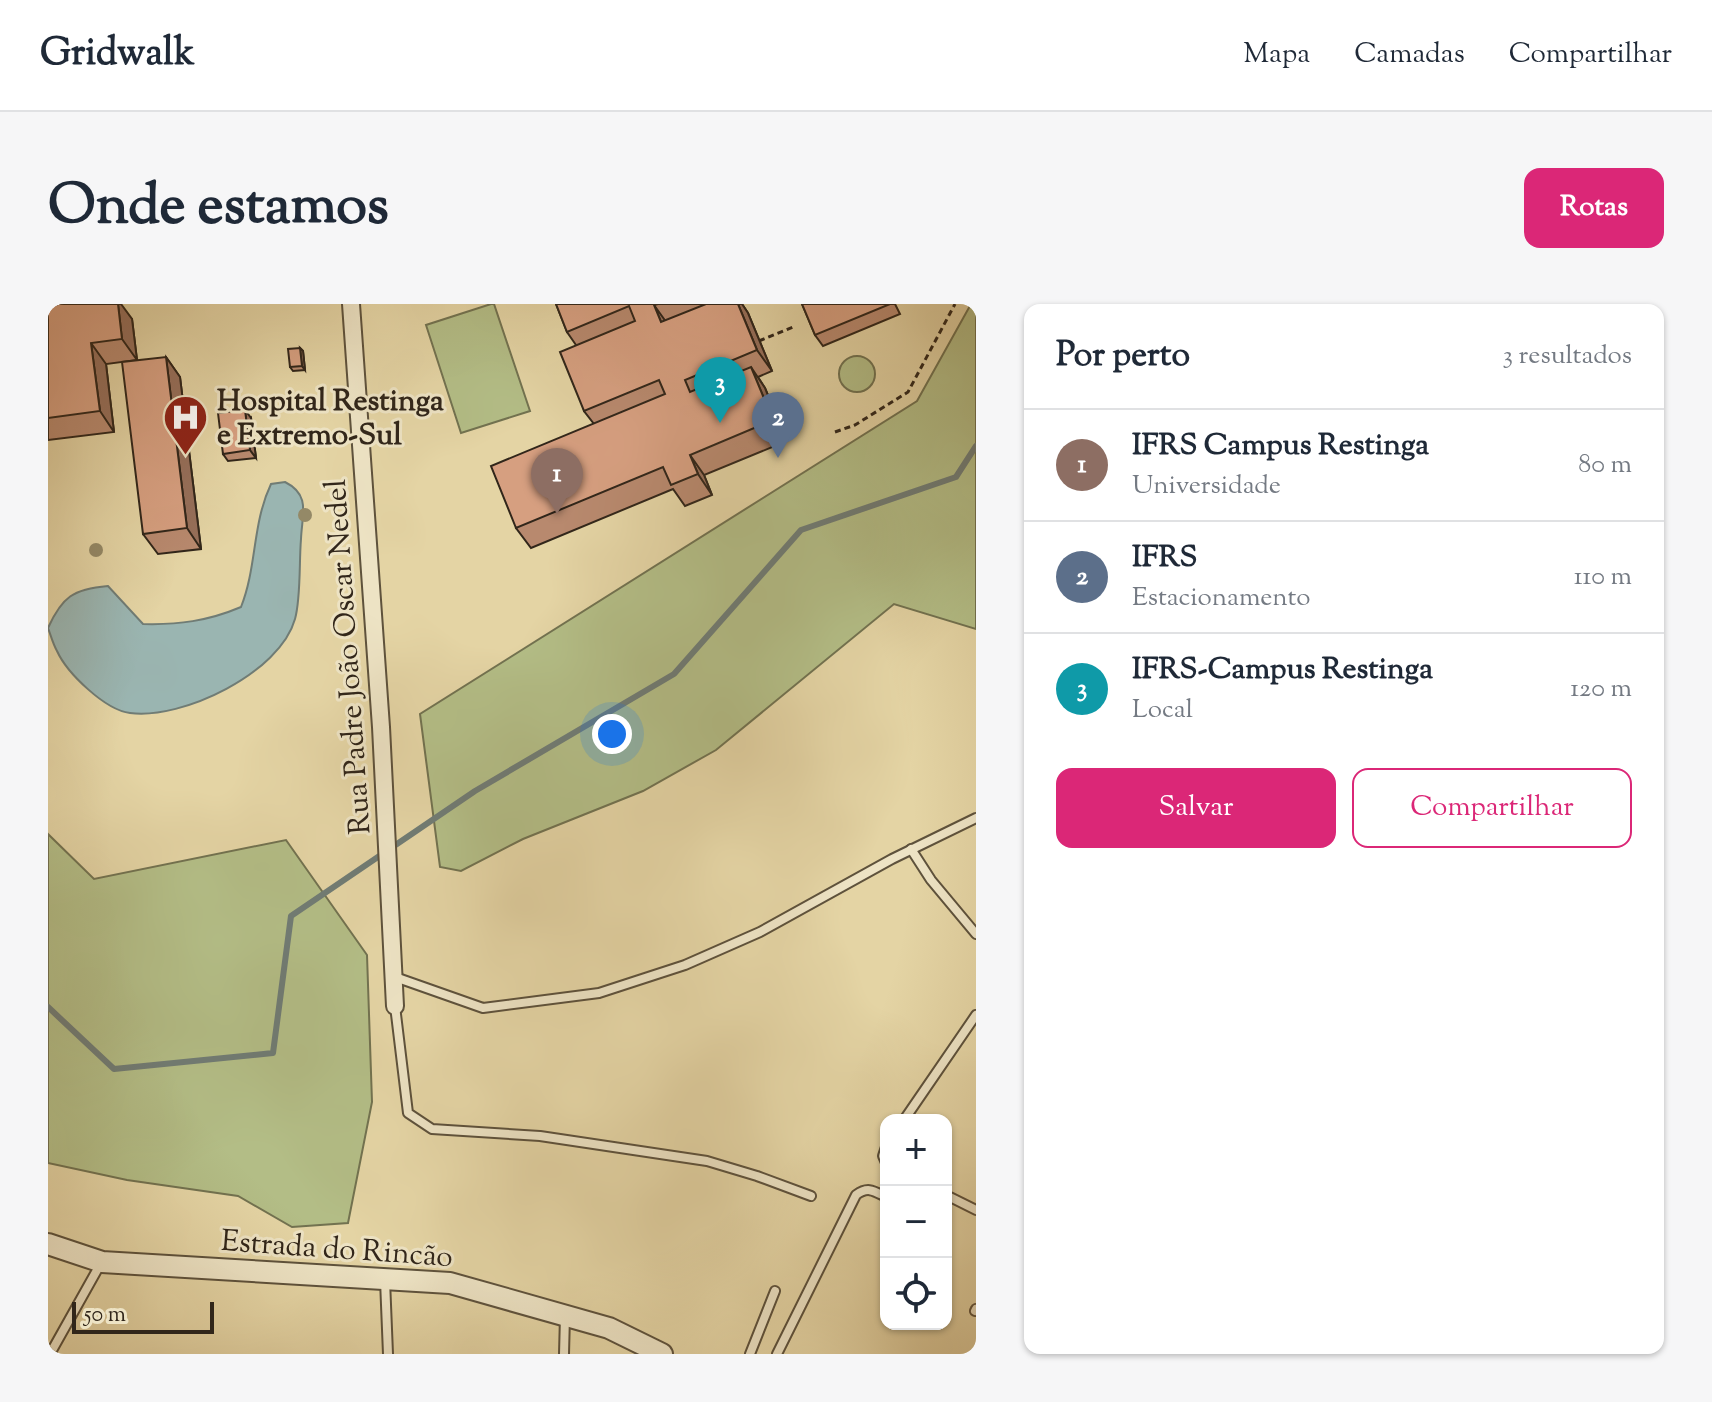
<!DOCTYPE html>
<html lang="pt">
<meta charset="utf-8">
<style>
body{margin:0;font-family:"Sorts Mill Goudy",serif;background:#f6f6f7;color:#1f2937}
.controls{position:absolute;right:24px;bottom:24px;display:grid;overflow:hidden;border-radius:16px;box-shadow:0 2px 6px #0004}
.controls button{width:72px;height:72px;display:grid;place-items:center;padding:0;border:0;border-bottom:2px solid #e0e1e3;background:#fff;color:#1f2937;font:40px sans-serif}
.scale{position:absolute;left:24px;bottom:20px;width:142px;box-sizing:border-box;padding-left:8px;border:4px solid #31261a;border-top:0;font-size:22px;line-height:28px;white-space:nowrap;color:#31261a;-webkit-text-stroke:6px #ede3c4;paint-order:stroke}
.you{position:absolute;left:564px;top:430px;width:28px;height:28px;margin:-20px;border:6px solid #fff;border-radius:50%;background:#1a73e8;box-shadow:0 0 0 12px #1a73e833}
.badge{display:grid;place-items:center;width:52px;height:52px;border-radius:50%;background:#db2777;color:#fff;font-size:26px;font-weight:700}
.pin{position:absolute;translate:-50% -66px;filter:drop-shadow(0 2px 4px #0008)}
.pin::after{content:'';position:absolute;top:42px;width:28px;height:24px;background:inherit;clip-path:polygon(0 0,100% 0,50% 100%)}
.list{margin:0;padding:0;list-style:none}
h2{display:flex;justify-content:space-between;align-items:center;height:104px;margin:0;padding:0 32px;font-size:34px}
h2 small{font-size:26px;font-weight:400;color:#747a83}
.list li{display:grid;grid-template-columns:52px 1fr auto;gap:24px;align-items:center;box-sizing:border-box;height:112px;padding:0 32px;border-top:2px solid #e0e1e3}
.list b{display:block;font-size:30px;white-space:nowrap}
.list p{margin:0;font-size:26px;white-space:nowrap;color:#747a83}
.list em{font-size:26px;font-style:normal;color:#747a83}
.actions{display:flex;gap:16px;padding:24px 32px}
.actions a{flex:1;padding:18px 0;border:2px solid #db2777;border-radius:16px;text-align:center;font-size:28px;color:#db2777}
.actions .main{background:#db2777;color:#fff}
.icon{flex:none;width:44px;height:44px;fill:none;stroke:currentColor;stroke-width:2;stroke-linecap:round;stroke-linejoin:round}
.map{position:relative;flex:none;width:928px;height:1050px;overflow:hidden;border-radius:16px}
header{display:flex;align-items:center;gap:48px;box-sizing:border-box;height:112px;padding:0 40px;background:#fff;border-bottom:2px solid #e0e1e3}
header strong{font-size:38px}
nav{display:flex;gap:44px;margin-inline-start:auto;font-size:28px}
.intro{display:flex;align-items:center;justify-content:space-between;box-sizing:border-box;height:192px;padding:0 48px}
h1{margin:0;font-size:56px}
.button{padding:20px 36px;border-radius:16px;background:#db2777;color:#fff;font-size:28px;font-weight:700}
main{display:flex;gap:48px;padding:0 48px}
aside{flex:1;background:#fff;border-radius:16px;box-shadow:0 2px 6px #0004}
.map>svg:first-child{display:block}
.green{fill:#b3bd86;stroke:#727250;stroke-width:2}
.water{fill:#9ab5b1;stroke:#707c75;stroke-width:2}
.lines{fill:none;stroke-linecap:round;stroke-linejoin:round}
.stream{stroke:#707c75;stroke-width:6}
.service-casing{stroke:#5e523c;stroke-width:12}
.minor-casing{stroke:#5e523c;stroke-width:20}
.tertiary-casing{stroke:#5e523c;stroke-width:24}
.path{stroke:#31261a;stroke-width:3;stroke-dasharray:6 4;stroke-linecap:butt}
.service{stroke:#ede3c4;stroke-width:8}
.minor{stroke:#ede3c4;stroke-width:16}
.tertiary{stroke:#ede3c4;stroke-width:20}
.tree{fill:#948967}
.wall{fill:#b8896e;stroke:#31261a;stroke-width:2}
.shaded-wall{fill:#966f5a;stroke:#31261a;stroke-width:2}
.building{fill:#d69f80;stroke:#31261a;stroke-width:2}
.labels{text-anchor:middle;stroke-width:6;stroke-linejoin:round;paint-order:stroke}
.poi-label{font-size:30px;font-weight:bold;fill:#31261a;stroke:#ede3c4;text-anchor:start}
.street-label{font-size:30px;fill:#31261a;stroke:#ede3c4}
</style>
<header>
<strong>Gridwalk</strong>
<nav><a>Mapa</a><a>Camadas</a><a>Compartilhar</a></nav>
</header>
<div class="intro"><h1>Onde estamos</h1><a class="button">Rotas</a></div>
<main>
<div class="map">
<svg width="928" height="1050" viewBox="0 0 928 1050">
<rect width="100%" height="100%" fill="#e4d4a4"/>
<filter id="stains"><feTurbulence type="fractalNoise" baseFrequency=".0025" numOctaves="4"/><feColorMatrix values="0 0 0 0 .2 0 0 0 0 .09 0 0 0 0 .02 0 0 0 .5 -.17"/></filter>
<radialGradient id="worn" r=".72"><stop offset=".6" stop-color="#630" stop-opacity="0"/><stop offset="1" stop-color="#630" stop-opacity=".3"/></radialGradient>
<g class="green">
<path d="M443,0H446L482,107L413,129L378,21Z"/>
<path d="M923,0H928V325L846,300L668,446L595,487L475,535L413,567L392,563L372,410L869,97Z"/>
<circle cx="809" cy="70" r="18"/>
<path d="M0,530L46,575L238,536L319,651L324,798L300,919L244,923L190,892L79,876L0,859Z"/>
</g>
<path class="water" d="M237,178C263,191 254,210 253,235C251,258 253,294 247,315C232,369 134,416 82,409C57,406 19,369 9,347C5,340 3,332 0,324C14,293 25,285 60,282L95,320C130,321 160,317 193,303C209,263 204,220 223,180Z"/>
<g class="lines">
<path class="stream" d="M0,703L66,765L225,749L243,612L427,487L626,370L753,226L908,173L928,142"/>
<defs>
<g id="service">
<path d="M863,545L883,576L928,630"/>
<path d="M347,673L435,704L551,689L637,661L712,628L844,555L928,514"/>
<path d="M347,702L360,809L384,825L492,832L659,857L709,872L763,892"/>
<path d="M856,816L928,711"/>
<path d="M838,843L835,852L838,859"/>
<path d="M898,891L928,906"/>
<path d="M337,976L340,1050"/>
<path d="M927,1007L928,1005"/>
<path d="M2,1050L53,959"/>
<path d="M516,1050L517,1012"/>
<path d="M702,1050L727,987"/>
<path d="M729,1050L808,891C820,882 826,887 838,893"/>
</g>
<path id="minor" d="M303,0L333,423L347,702"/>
<path id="tertiary" d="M0,940L54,958L402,979L561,1024L614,1050"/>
</defs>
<use href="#service" class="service-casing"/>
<use href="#minor" class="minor-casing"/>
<use href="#tertiary" class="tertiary-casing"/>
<g class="path">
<path d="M711,37L745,23"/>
<path d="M787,128L807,121L860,88L907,0"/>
</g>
<use href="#service" class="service"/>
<use href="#minor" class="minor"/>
<use href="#tertiary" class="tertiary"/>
</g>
<g class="tree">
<circle cx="257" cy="211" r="7"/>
<circle cx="48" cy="246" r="7"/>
</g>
<g class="wall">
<path d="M0,0L84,15L89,56L58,60L66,128L0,136Z"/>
<path d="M508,0H694L700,9L724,67L710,73L717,84L739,137L656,171L664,191L637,202L625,185L483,244L468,224L546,120L536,107L528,41L519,28Z"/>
<path d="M754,0H847L852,10L775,42L767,31Z"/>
<path d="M252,44L255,47L257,66L245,67L242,63Z"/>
<path d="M118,53L132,73L153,245L110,250L95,230Z"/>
<path d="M203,114L208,154L180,157L175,150Z"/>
</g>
<g class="shaded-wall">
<path d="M70,0H73L84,15L89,56L74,35Z"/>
<path d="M690,0H694L700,9L724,67L709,46Z"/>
<path d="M606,1L621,22L613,18Z"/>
<path d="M43,39L58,60L66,128L52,107Z"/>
<path d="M252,44L255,47L257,66L254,62Z"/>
<path d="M118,53L132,73L153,245L139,224Z"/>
<path d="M703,63L717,84L739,137L725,116Z"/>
<path d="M197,106L203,114L208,154L202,146Z"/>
<path d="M642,151L656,171L664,191L650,170Z"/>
</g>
<g class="building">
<path d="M0,0H70L74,35L43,39L52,107L0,114Z"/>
<path d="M508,0H610L606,1L613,18L658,0H690L709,46L637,76L642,88L703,63L725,116L642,151L650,170L623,181L615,163L468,224L443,162L617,90L611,76L536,107L512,48L587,17L581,2L519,28Z"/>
<path d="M754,0H842L767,31Z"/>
<path d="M252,44L254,62L242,63L240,45Z"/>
<path d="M118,53L139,224L95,230L74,58Z"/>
<path d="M197,106L202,146L175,150L170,109Z"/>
</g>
<defs>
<symbol id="hospital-pin" viewBox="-11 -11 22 30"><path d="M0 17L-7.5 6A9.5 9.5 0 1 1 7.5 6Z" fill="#8f2418" stroke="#ede3c4"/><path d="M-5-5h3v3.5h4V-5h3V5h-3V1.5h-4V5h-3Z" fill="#fff"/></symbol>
</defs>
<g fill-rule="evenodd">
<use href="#hospital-pin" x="112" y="88" width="51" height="69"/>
</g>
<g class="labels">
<g class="poi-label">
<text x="169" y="106">Hospital Restinga<tspan x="169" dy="34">e Extremo-Sul</tspan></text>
</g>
<g class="street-label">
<text transform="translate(299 353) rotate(-94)" y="10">Rua Padre João Oscar Nedel</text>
<text transform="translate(289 944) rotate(4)" y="10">Estrada do Rincão</text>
</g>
</g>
<rect width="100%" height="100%" filter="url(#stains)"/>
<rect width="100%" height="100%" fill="url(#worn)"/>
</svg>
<div class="controls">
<button>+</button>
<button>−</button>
<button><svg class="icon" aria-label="locate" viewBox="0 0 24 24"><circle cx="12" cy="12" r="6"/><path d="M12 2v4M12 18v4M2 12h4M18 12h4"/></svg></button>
</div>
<div class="scale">50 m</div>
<div class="you"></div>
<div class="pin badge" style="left:509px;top:210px;background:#8d6e63">1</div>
<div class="pin badge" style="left:730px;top:154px;background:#5c6f8a">2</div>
<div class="pin badge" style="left:672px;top:119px;background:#0f9aa8">3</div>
</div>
<aside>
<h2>Por perto<small>3 resultados</small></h2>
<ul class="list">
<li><span class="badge" style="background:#8d6e63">1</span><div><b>IFRS Campus Restinga</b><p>Universidade</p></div><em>80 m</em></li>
<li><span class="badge" style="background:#5c6f8a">2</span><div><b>IFRS</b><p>Estacionamento</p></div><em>110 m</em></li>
<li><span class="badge" style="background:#0f9aa8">3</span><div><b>IFRS-Campus Restinga</b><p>Local</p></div><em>120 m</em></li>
</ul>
<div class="actions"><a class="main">Salvar</a><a>Compartilhar</a></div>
</aside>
</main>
